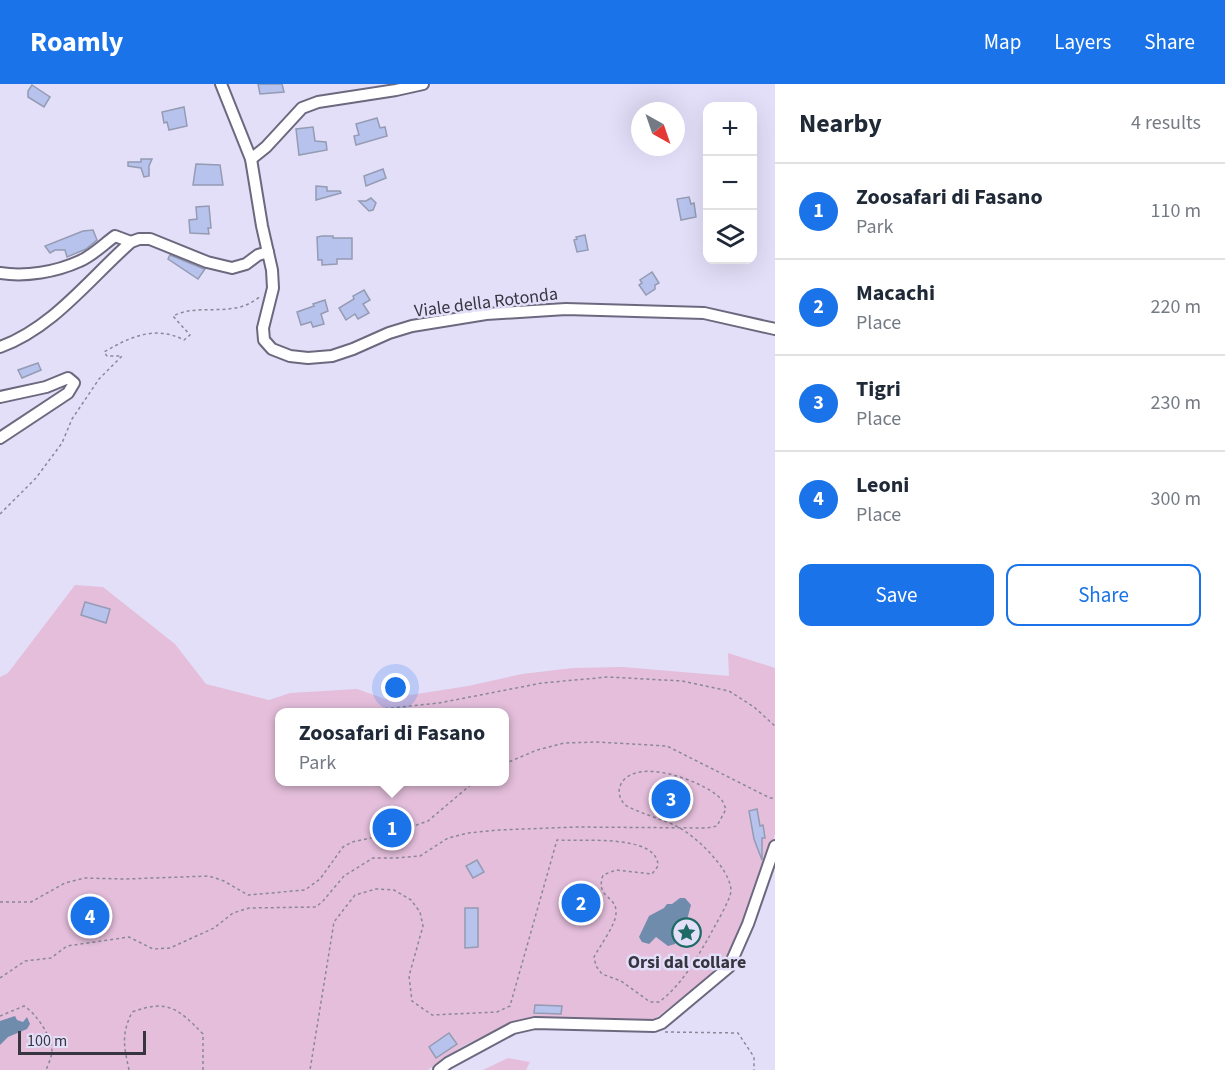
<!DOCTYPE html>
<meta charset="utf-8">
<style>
body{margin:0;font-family:"Source Sans 3",sans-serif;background:#f6f6f7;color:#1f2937}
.controls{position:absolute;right:18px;top:18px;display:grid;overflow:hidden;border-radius:12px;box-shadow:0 6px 24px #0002}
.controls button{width:54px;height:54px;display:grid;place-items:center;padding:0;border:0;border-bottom:2px solid #e0e1e3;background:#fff;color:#1f2937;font:30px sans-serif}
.compass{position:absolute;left:631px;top:18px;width:54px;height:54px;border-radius:50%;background:#fff;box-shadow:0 6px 24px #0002;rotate:140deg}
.scale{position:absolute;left:18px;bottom:15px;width:128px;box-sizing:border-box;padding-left:6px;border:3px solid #37353f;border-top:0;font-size:16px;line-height:21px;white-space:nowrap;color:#37353f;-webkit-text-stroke:4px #e3dff9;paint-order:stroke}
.you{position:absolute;left:396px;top:604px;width:21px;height:21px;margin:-15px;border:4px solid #fff;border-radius:50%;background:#1a73e8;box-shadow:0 0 0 9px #1a73e833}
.badge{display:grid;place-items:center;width:39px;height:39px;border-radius:50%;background:#1a73e8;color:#fff;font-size:20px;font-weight:700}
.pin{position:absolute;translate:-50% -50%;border:3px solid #fff;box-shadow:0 2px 6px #0006}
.popup{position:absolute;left:275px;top:624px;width:234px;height:78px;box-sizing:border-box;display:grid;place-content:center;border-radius:12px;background:#fff;filter:drop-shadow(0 2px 4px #0005);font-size:20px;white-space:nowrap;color:#747a83}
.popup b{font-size:22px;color:#1f2937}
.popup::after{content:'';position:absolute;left:50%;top:100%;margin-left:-12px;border:12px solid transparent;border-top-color:#fff}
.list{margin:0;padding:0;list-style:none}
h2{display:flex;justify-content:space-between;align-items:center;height:78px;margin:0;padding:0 24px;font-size:26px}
h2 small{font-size:20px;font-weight:400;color:#747a83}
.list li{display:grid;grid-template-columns:39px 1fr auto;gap:18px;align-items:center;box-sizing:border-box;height:96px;padding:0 24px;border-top:2px solid #e0e1e3}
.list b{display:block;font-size:22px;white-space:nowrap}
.list p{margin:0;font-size:20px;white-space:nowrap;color:#747a83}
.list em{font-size:20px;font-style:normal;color:#747a83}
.actions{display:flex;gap:12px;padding:18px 24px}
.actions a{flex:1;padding:14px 0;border:2px solid #1a73e8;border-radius:12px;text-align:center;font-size:21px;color:#1a73e8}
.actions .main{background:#1a73e8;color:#fff}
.icon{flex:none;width:33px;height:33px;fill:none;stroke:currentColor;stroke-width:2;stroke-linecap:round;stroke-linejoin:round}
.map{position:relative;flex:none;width:775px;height:986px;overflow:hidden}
header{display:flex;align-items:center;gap:36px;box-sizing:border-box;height:84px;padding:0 30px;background:#1a73e8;color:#fff}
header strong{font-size:28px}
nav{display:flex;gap:33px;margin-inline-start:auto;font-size:21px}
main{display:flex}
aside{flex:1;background:#fff}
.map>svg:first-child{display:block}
.green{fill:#e4bedb;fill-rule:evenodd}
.water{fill:#6f8cad}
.building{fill:#b7c3ec;stroke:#949bb3;stroke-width:1.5}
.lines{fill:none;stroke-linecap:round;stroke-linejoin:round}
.minor-casing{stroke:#6c697f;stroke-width:14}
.path{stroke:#8a8799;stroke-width:1.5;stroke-dasharray:3 3;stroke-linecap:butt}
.minor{stroke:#fff;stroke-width:10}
.labels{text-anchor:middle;stroke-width:5;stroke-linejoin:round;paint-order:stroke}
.street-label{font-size:18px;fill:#37353f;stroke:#e3dff9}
.poi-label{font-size:18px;font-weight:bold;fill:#37353f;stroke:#e3dff9}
</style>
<header>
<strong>Roamly</strong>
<nav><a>Map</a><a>Layers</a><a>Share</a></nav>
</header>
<main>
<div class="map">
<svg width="775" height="986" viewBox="0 0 775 986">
<rect width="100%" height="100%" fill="#e3dff9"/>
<g class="green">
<path d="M75,501L103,503L175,560L206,600L269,616L290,609L357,605L385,615L468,602L522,590L573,584L623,583L729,592L728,569L775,584V750L761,799L725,880L652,937L535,934L511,939L467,960L443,974L428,986H0V593L8,589ZM280,628H504V698H280Z"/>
<path d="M508,974L530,978L526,986H483Z"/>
</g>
<g class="water">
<path d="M680,814H685L691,821L685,843L679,850L675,860L668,862L656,853L649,860L642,858L639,853L649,832L664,824L667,820H672Z"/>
<path d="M15,932L17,936L23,938L27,933L30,940L27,945L8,953L0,961V937Z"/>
</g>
<g class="building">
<path d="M258,0H282L284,8L260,10Z"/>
<path d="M32,1L50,13L44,23L28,13V7Z"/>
<path d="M184,23L187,42L169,46L167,38L164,39L162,28Z"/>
<path d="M377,34L380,44L385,43L387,52L356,61L354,52L359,51L356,40Z"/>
<path d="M313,43L315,57L326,58L327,66L299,71L296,45Z"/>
<path d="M141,75H152L149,82V92L144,93L141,84L128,82V78H141Z"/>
<path d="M196,80L220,81L223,101H193Z"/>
<path d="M383,85L386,94L366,102L364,92Z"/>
<path d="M316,102L327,103V107H340L341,109L316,116Z"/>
<path d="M689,113L691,120L694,119L696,133L681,136L677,115Z"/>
<path d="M371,114L376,119L373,126L369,127L359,117H366Z"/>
<path d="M209,122L211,144H208L209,150L190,149L189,136L197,135L196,123Z"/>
<path d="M93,146L97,156L86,165L67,173L65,166H55L50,169L45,162L83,147Z"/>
<path d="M585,151L588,166L577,168L574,156L577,155L576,153Z"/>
<path d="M322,152H333V154H352V175H337V180L322,181V176H318L317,153Z"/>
<path d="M170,171L204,185H205L198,195L168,175Z"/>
<path d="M652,188L659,199L655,201V205L646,211L639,201L642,199L640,196Z"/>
<path d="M364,206L370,216L363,220L369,229L358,235L355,230L346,236L339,224L354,215L353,212Z"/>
<path d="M325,216L328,227L321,230L324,240L313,243L311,238L301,241L297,228L314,222L313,220Z"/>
<path d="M38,279L41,286L22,294L18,286Z"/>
<path d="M85,518L110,525L106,539L81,531Z"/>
<path d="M757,725L760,742L763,741L765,754H762V776L754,755L749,727Z"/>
<path d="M477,776L484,788L473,794L466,782Z"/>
<path d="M465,824H478V863L465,864Z"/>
<path d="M535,921L562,922L561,930L534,929Z"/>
<path d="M449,949L457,960L436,974L429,963Z"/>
</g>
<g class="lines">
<defs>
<g id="minor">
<path d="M221,0L251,75L262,142L272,186L273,204L263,244L264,256L272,265L290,272L308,274L332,272L353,265L389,249L412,242L486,230L566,225L704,229L775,245"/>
<path d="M251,75L266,63L302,24L318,18L396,6L423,0"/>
<path d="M0,189C26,193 56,188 80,177C92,172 104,160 115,152L131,158"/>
<path d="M0,263C53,244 90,194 131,158L139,155H150L207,178L232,184L246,180L258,171L268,168"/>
<path d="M0,313L46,303L68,294L74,299L68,309L0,354"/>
<path d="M439,986L448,979L513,944L535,939L654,942L662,939L729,883L748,840L775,762"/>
</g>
</defs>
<use href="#minor" class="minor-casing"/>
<g class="path">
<path d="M0,430L36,394L62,359L72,335L99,295L122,272H107L104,268C130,253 155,241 184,256L190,251L173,232C193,222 214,228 235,224C244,223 253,218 261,212"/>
<path d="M307,628L372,626L439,619L542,599L608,593L682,597L729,607L754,623L775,642"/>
<path d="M504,680L537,666L564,659L597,658L667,662L770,714H775"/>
<path d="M0,818H31L65,799L84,794L125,795L209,792L224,797L248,811L305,806L320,795L343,763L352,758L394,749L428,737L474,698"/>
<path d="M0,894L25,877L51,874L67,862L129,853L153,865L170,864L214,844L233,829L249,824L316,823L323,817L344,792L373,774H395L420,772L448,754L468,749L498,746L577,743L707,744L717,742L726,725C724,721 723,716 719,713C702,697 636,672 621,700C617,708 620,715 625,721C641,730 660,734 676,742C695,751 731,785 731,807C730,817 714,843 709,853C696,875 681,902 659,918H650L621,897L602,890L596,882L594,873C599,863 616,841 616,829C617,811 595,815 603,791L616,786L652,790L658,782C658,749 580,758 557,756L510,922L497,928L432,931L412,917L409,892L423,842L420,828L411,816L394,806L376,805L355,811L334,838L310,986"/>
<path d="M0,932L24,922C37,930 51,952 52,967C52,972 48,981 46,986"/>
<path d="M665,948L738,949L754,973V986"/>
<path d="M129,986C124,962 121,951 132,928C167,915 178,924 203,950V986"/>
</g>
<use href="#minor" class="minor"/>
</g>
<defs>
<symbol id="sight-ring" viewBox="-11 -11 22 22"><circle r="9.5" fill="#e3dff9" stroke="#1e6a66" stroke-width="1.5"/><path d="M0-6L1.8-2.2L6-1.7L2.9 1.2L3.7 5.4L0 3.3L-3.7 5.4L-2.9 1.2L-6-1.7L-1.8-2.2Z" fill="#1e6a66"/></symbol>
</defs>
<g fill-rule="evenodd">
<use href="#sight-ring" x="670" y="832" width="33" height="33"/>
</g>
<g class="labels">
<g class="street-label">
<text transform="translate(486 218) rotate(-7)" y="6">Viale della Rotonda</text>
</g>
<g class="poi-label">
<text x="687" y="884">Orsi dal collare</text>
</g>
</g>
</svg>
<div class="controls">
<button>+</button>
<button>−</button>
<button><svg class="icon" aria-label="layers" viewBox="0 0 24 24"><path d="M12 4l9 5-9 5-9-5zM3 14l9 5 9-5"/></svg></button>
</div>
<svg class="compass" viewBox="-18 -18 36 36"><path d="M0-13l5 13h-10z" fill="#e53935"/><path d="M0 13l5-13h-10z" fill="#747a83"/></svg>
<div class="scale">100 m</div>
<div class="you"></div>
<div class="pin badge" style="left:392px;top:744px">1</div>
<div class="popup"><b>Zoosafari di Fasano</b>Park</div>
<div class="pin badge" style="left:581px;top:819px">2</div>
<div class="pin badge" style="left:671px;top:715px">3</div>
<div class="pin badge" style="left:90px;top:832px">4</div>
</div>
<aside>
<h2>Nearby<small>4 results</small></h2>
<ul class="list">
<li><span class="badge">1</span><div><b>Zoosafari di Fasano</b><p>Park</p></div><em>110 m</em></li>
<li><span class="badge">2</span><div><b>Macachi</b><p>Place</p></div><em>220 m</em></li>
<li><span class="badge">3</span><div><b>Tigri</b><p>Place</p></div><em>230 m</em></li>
<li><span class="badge">4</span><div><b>Leoni</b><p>Place</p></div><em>300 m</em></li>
</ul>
<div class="actions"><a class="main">Save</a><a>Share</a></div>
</aside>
</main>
